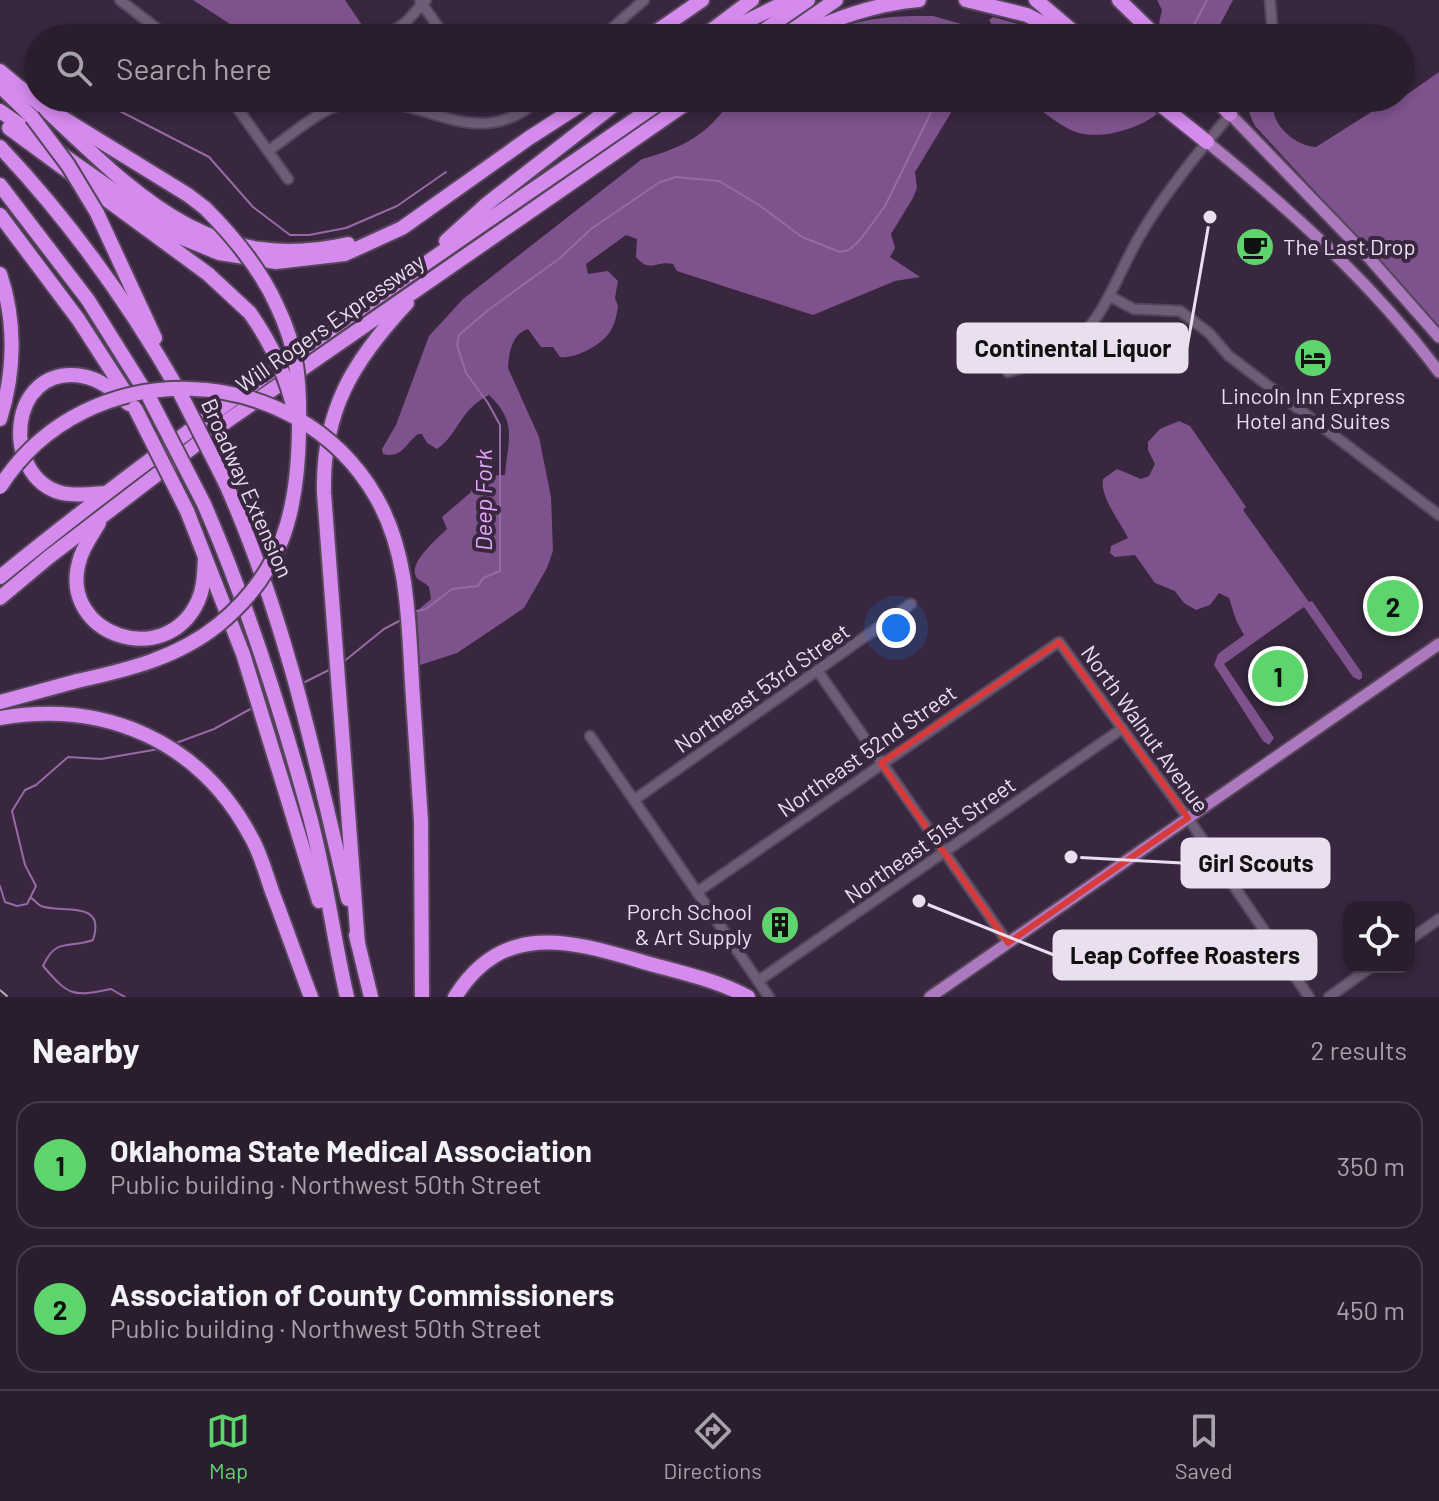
<!DOCTYPE html>
<meta charset="utf-8">
<style>
body{margin:0;font-family:Barlow,sans-serif;background:#362a3a;color:#f1f3f6}
.controls{position:absolute;right:24px;bottom:24px;display:grid;overflow:hidden;border-radius:16px;box-shadow:0 4px 12px #0003}
.controls button{width:72px;height:72px;display:grid;place-items:center;padding:0;border:0;border-bottom:2px solid #463b4a;background:#2a1d2e;color:#f1f3f6;font:40px sans-serif}
.you{position:absolute;left:896px;top:628px;width:28px;height:28px;margin:-20px;border:6px solid #fff;border-radius:50%;background:#1a73e8;box-shadow:0 0 0 12px #1a73e833}
.badge{display:grid;place-items:center;width:52px;height:52px;border-radius:50%;background:#5dd56c;color:#111;font-size:26px;font-weight:700}
.pin{position:absolute;translate:-50% -50%;border:4px solid #fff;box-shadow:0 2px 8px #0006}
.list{margin:0;padding:0;list-style:none}
h2{display:flex;justify-content:space-between;align-items:center;height:104px;margin:0;padding:0 32px;font-size:34px}
h2 small{font-size:26px;font-weight:400;color:#a5a2aa}
.list li{display:grid;grid-template-columns:52px 1fr auto;gap:24px;align-items:center;box-sizing:border-box;height:128px;margin:0 16px 16px;padding:0 16px;border:2px solid #463b4a;border-radius:24px}
.list b{display:block;font-size:30px;white-space:nowrap}
.list p{margin:0;font-size:26px;white-space:nowrap;color:#a5a2aa}
.list em{font-size:26px;font-style:normal;color:#a5a2aa}
.icon{flex:none;width:44px;height:44px;fill:none;stroke:currentColor;stroke-width:2;stroke-linecap:round;stroke-linejoin:round}
.map{position:relative;flex:none;width:1439px;height:997px;overflow:hidden}
.search{position:absolute;background:#2a1d2e;box-shadow:0 4px 12px #0003;left:24px;right:24px;top:24px;height:88px;display:flex;align-items:center;gap:20px;box-sizing:border-box;padding:0 28px;border-radius:44px;color:#a5a2aa;font-size:30px}
.sheet{height:392px;background:#2a1d2e}
nav{display:flex;justify-content:space-around;align-items:center;box-sizing:border-box;height:112px;border-top:2px solid #463b4a;background:#2a1d2e;font-size:22px;color:#a5a2aa}
nav a{display:grid;justify-items:center;gap:4px}
nav .on{color:#5dd56c}
.map>svg:first-child{display:block}
.forest{fill:#7e538d}
.lines{fill:none;stroke-linecap:round;stroke-linejoin:round}
.stream{stroke:#966aa5;stroke-width:2}
.minor-casing{stroke:#544559;stroke-width:13}
.major-casing{stroke:#544559;stroke-width:15}
.highway-casing{stroke:#544559;stroke-width:18}
.minor{stroke:#6f5c76;stroke-width:9}
.major{stroke:#ac78be;stroke-width:11}
.highway{stroke:#d58aee;stroke-width:14}
.rail{stroke:#b8abbc;stroke-width:2;stroke-dasharray:10 10;stroke-linecap:butt}
.highway-bridge-casing{stroke:#544559;stroke-width:18;stroke-linecap:butt}
.highway-bridge{stroke:#d58aee;stroke-width:14}
.marked{fill:none;stroke:#d83a3c;stroke-width:6;stroke-linejoin:round}
.labels{text-anchor:middle;stroke-width:8;stroke-linejoin:round;paint-order:stroke}
.poi-label{font-size:22px;fill:#eadfee;stroke:#38273e;text-anchor:start}
.street-label{font-size:22px;fill:#eadfee;stroke:#38273e}
.water-label{font-size:24px;font-style:italic;fill:#e5a7fb;stroke:#38273e}
.leader{fill:none;stroke:#eadfee;stroke-width:3}
.callout-dot{fill:#eadfee;stroke:#38273e;stroke-width:3}
.callout{fill:#eadfee;stroke:#eadfee;stroke-width:3}
.callout-label{font-size:24px;text-anchor:middle;font-weight:bold;fill:#111}
</style>
<div class="map">
<svg width="1439" height="997" viewBox="0 0 1439 997">
<rect width="100%" height="100%" fill="#38273e"/>
<g class="forest">
<path d="M193,0H345L371,38H242L230,24Z"/>
<path d="M1157,0H1233L1213,38H1170L1159,23L1162,10Z"/>
<path d="M914,16H933L1011,38H820C850,20 879,17 914,16Z"/>
<path d="M993,17L1018,24L1052,38H1013L1006,29L992,25L989,20Z"/>
<path d="M1439,72V326L1255,126C1250,116 1247,109 1250,98H1272C1275,105 1273,111 1275,117C1280,132 1301,147 1316,147L1376,109L1402,98Z"/>
<path d="M734,98H960L915,172L917,188L913,198L891,234L895,248L890,257L920,277L895,281L813,315L677,271L673,264C655,260 651,274 636,257L637,239L626,235L586,264L588,274L608,271L618,281L615,298L618,306C617,314 615,324 611,330C603,345 575,359 560,357L553,347H541L528,329C512,334 509,352 508,368L539,437L551,497L553,551L547,568L524,608L457,653L420,665L417,611L431,599L429,587C426,583 421,582 418,579C404,566 438,538 447,529L442,517L470,493L480,476L505,475C508,438 518,423 489,395C458,411 460,433 437,449L427,443L422,434H418C406,443 402,459 383,454L382,449L396,425L429,336L463,299L642,159C671,151 697,141 717,118C723,112 727,104 734,98Z"/>
<path d="M1026,98H1137L1157,114C1135,131 1092,143 1067,128C1052,120 1039,108 1026,98Z"/>
<path d="M1179,421L1190,426L1246,507L1243,510L1309,602L1312,601L1362,673V678L1359,680L1353,677L1304,607L1224,664L1274,738L1269,745L1263,741L1214,665L1218,654L1244,635L1236,620L1229,598L1219,593L1210,605L1196,610L1184,603L1175,591L1155,583L1135,555L1115,557L1110,553L1111,546L1128,538C1120,521 1100,498 1103,479L1117,469L1141,479L1149,476L1155,464L1148,450V442L1160,429Z"/>
</g>
<g class="lines">
<g class="stream">
<path d="M1187,38L1207,0"/>
<path d="M83,98L110,106L209,157L253,207L290,235H309L346,228L397,206L446,172"/>
<path d="M1059,98C1087,108 1100,116 1127,98"/>
<path d="M413,612L426,609L452,589L478,586L483,578L500,571V425L488,403L466,373L457,345L459,335L487,311L560,258L591,229L660,182L676,177L719,181L759,205L802,237L840,252L849,250L860,240L885,206L938,98"/>
<path d="M342,663L384,629L401,620"/>
<path d="M303,683L333,668"/>
<path d="M176,743L214,729L254,707"/>
<path d="M0,886L5,902L17,906L27,904L36,886L25,865L12,811L25,790L36,785L68,757L101,759L159,749"/>
<path d="M31,898C35,900 37,904 41,906C59,914 107,898 93,940C68,949 56,937 43,966C69,996 72,997 111,989L125,997"/>
</g>
<defs>
<g id="minor">
<path d="M120,0L169,38"/>
<path d="M1270,0L1273,38"/>
<path d="M420,1L446,38"/>
<path d="M385,38L407,21L426,0"/>
<path d="M601,38L644,0"/>
<path d="M230,98L268,151"/>
<path d="M288,179L268,151C293,134 322,106 353,101C418,91 477,158 540,98"/>
<path d="M1109,296L1134,309L1180,311L1209,333L1229,356L1439,515"/>
<path d="M1008,372C1034,364 1060,358 1080,338C1107,310 1120,270 1139,237C1168,187 1207,142 1244,98"/>
<path d="M817,670L1008,943"/>
<path d="M590,736L769,997"/>
<path d="M634,800L911,604"/>
<path d="M697,892L1059,642L1188,818L1309,997"/>
<path d="M1409,940L1439,919"/>
<path d="M758,981L1123,728"/>
<path d="M1329,997L1371,967"/>
</g>
<g id="major">
<path d="M1230,114L1371,260L1439,337"/>
<path d="M1207,142C1292,211 1373,284 1439,372"/>
<path d="M930,997L1439,644"/>
</g>
<g id="highway">
<path d="M966,0L1027,15L1072,38"/>
<path d="M1036,0L1075,33"/>
<path d="M1119,0L1158,38"/>
<path d="M647,38L702,0"/>
<path d="M701,38L752,0"/>
<path d="M712,38L790,0"/>
<path d="M753,38L808,0"/>
<path d="M781,38L836,0"/>
<path d="M793,38C834,19 873,4 919,0"/>
<path d="M0,71C14,83 28,94 42,106C134,192 208,276 348,244"/>
<path d="M0,86L32,117"/>
<path d="M1152,98L1207,142"/>
<path d="M1215,98L1230,114"/>
<path d="M0,111L180,237L219,253L276,262L345,254L402,228L529,138L591,98"/>
<path d="M58,115L188,195L205,208"/>
<path d="M9,128L208,274L250,313"/>
<path d="M0,147C70,221 130,305 180,393"/>
<path d="M0,185L88,300L150,399"/>
<path d="M97,213L155,338"/>
<path d="M0,215L78,319L129,398"/>
<path d="M446,241L488,203L623,98"/>
<path d="M0,274C16,321 15,372 0,419"/>
<path d="M225,482C285,616 315,757 348,899"/>
<path d="M105,493C91,494 76,496 62,493C0,477 7,364 82,376C101,379 115,392 129,404"/>
<path d="M204,504C248,605 281,710 310,817C326,876 333,937 347,997"/>
<path d="M187,511L243,654L319,901"/>
<path d="M99,523C92,535 82,548 79,562C59,635 166,671 198,601C204,588 204,573 205,558"/>
<path d="M0,577C212,404 441,254 666,98"/>
<path d="M0,598L49,557L227,421L694,98"/>
<path d="M413,698L421,821L422,997"/>
<path d="M0,702L77,681"/>
<path d="M0,718C105,700 200,741 251,837C261,854 266,875 273,894C286,928 298,963 311,997"/>
<path d="M356,935L371,997"/>
<path d="M358,944L324,493C322,411 353,361 407,303"/>
<path d="M455,997C506,915 580,944 654,965C686,974 719,981 748,997"/>
</g>
</defs>
<use href="#minor" class="minor-casing"/>
<use href="#major" class="major-casing"/>
<use href="#highway" class="highway-casing"/>
<use href="#minor" class="minor"/>
<use href="#major" class="major"/>
<use href="#highway" class="highway"/>
<path class="rail" d="M0,990L8,997"/>
<defs>
<g id="highway-bridge">
<path d="M32,117L68,165L97,213"/>
<path d="M250,313C271,343 286,374 294,410"/>
<path d="M180,393L225,482"/>
<path d="M150,399L204,504"/>
<path d="M135,408L187,511"/>
<path d="M0,487C86,351 296,358 376,497C411,557 408,630 413,698"/>
<path d="M77,681C127,670 177,658 218,625C283,572 298,511 299,430C300,384 298,349 277,306C260,268 234,237 205,208"/>
</g>
</defs>
<use href="#highway-bridge" class="highway-bridge-casing"/>
<use href="#highway-bridge" class="highway-bridge"/>
</g>
<path class="marked" d="M1059,642L1188,818L1008,943L881,763Z"/>
<defs>
<symbol id="cafe-disc" viewBox="-11 -11 22 22"><circle r="9.5" fill="#5dd56c" stroke="#38273e"/><path d="M-5.5-4.5H6V0H3Q3 3.5 0 3.5H-2.5Q-5.5 3.5-5.5 0ZM3-3.2v2h1.7v-2ZM-6 4.5H4V6H-6Z" fill="#111"/></symbol>
<symbol id="hotel-disc" viewBox="-11 -11 22 22"><circle r="9.5" fill="#5dd56c" stroke="#38273e"/><path d="M-6-4.5h1.5V1H6V5H4.5V3h-9V5H-6ZM-4 0a1.8 1.8 0 1 1 3.6 0ZM.5 0V-2.5h3Q6-2.5 6 0Z" fill="#111"/></symbol>
<symbol id="building-disc" viewBox="-11 -11 22 22"><circle r="9.5" fill="#5dd56c" stroke="#38273e"/><path d="M-4-6H4V6H1V3H-1V6H-4ZM-2.5-4.3h1.7v1.8h-1.7ZM.8-4.3h1.7v1.8H.8ZM-2.5-1h1.7V.8h-1.7ZM.8-1h1.7V.8H.8Z" fill="#111"/></symbol>
</defs>
<g fill-rule="evenodd">
<use href="#cafe-disc" x="1233" y="225" width="44" height="44"/>
<use href="#hotel-disc" x="1291" y="336" width="44" height="44"/>
<use href="#building-disc" x="758" y="903" width="44" height="44"/>
</g>
<g class="labels">
<g class="poi-label">
<text x="1283" y="255">The Last Drop</text>
<text x="1313" y="404" text-anchor="middle">Lincoln Inn Express<tspan x="1313" dy="25">Hotel and Suites</tspan></text>
<text x="752" y="920" text-anchor="end">Porch School<tspan x="752" dy="25">&amp; Art Supply</tspan></text>
</g>
<g class="street-label">
<text transform="translate(330 323) rotate(-35)" y="8">Will Rogers Expressway</text>
<text transform="translate(247 488) rotate(66)" y="8">Broadway Extension</text>
<text transform="translate(762 688) rotate(-35)" y="8">Northeast 53rd Street</text>
<text transform="translate(1145 729) rotate(54)" y="8">North Walnut Avenue</text>
<text transform="translate(867 751) rotate(-35)" y="8">Northeast 52nd Street</text>
<text transform="translate(930 840) rotate(-35)" y="8">Northeast 51st Street</text>
</g>
<g class="water-label">
<text transform="translate(484 500) rotate(-90)" y="8">Deep Fork</text>
</g>
</g>
<path class="leader" d="M1210 217L1187 348M1071 857L1182 863M919 901L1054 955"/>
<g class="callout-dot">
<circle cx="1210" cy="217" r="8"/>
<circle cx="1071" cy="857" r="8"/>
<circle cx="919" cy="901" r="8"/>
</g>
<g class="callout">
<rect x="958" y="324" width="229" height="48" rx="8"/>
<rect x="1182" y="839" width="147" height="48" rx="8"/>
<rect x="1054" y="931" width="262" height="48" rx="8"/>
</g>
<g class="callout-label">
<text x="1073" y="357">Continental Liquor</text>
<text x="1256" y="872">Girl Scouts</text>
<text x="1185" y="964">Leap Coffee Roasters</text>
</g>
</svg>
<div class="controls">
<button><svg class="icon" aria-label="locate" viewBox="0 0 24 24"><circle cx="12" cy="12" r="6"/><path d="M12 2v4M12 18v4M2 12h4M18 12h4"/></svg></button>
</div>
<div class="you"></div>
<div class="pin badge" style="left:1278px;top:676px">1</div>
<div class="pin badge" style="left:1393px;top:606px">2</div>
<div class="search"><svg class="icon" aria-label="search" viewBox="0 0 24 24"><circle cx="10" cy="10" r="6"/><path d="M15 15l6 6"/></svg>Search here</div>
</div>
<section class="sheet">
<h2>Nearby<small>2 results</small></h2>
<ul class="list">
<li><span class="badge">1</span><div><b>Oklahoma State Medical Association</b><p>Public building · Northwest 50th Street</p></div><em>350 m</em></li>
<li><span class="badge">2</span><div><b>Association of County Commissioners</b><p>Public building · Northwest 50th Street</p></div><em>450 m</em></li>
</ul>
</section>
<nav>
<a class="on"><svg class="icon" aria-label="map" viewBox="0 0 24 24"><path d="M3 6l6-2 6 2 6-2v14l-6 2-6-2-6 2zM9 4v14M15 6v14"/></svg>Map</a>
<a><svg class="icon" aria-label="directions" viewBox="0 0 24 24"><path d="M12 3l9 9-9 9-9-9zM9 14v-3h6M13 9l2 2-2 2"/></svg>Directions</a>
<a><svg class="icon" aria-label="saved" viewBox="0 0 24 24"><path d="M7 4h10v16l-5-4-5 4z"/></svg>Saved</a>
</nav>
